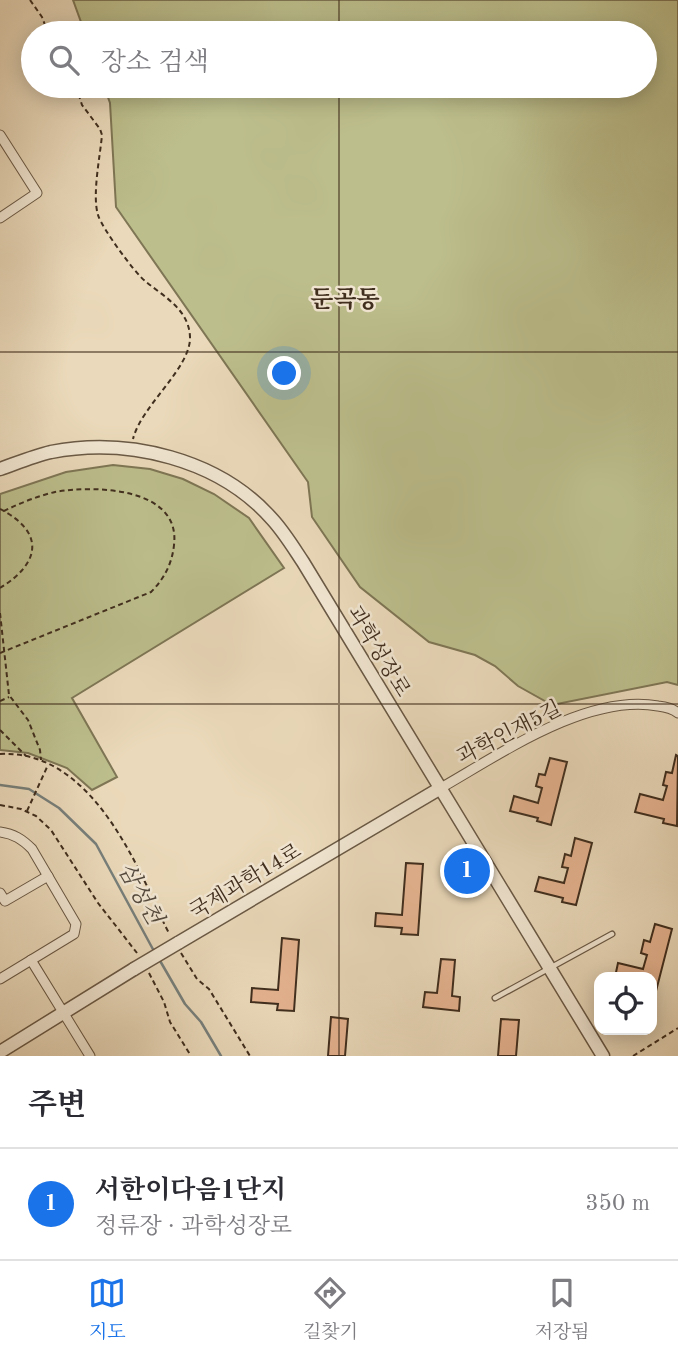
<!DOCTYPE html>
<html lang="ko">
<meta charset="utf-8">
<style>
body{margin:0;font-family:"Old Standard TT","Noto Serif KR",serif;background:#f7f7f7;color:#2b2b33}
.controls{position:absolute;right:21px;bottom:21px;display:grid;overflow:hidden;border-radius:14px;box-shadow:0 4px 18px #0003}
.controls button{width:63px;height:63px;display:grid;place-items:center;padding:0;border:0;border-bottom:2px solid #e1e1e2;background:#fff;color:#2b2b33;font:35px sans-serif}
.you{position:absolute;left:285px;top:374px;width:24px;height:24px;margin:-18px;border:5px solid #fff;border-radius:50%;background:#1a73e8;box-shadow:0 0 0 10px #1a73e833}
.badge{display:grid;place-items:center;width:46px;height:46px;border-radius:50%;background:#1a73e8;color:#fff;font-size:23px;font-weight:700}
.pin{position:absolute;translate:-50% -50%;border:4px solid #fff;box-shadow:0 2px 7px #0006}
.list{margin:0;padding:0;list-style:none}
h2{display:flex;justify-content:space-between;align-items:center;height:91px;margin:0;padding:0 28px;font-size:30px}
h2 small{font-size:23px;font-weight:400;color:#7c7c81}
.list li{display:grid;grid-template-columns:46px 1fr auto;gap:21px;align-items:center;box-sizing:border-box;height:112px;padding:0 28px;border-top:2px solid #e1e1e2}
.list b{display:block;font-size:26px;white-space:nowrap}
.list p{margin:0;font-size:23px;white-space:nowrap;color:#7c7c81}
.list em{font-size:23px;font-style:normal;color:#7c7c81}
.icon{flex:none;width:38px;height:38px;fill:none;stroke:currentColor;stroke-width:2;stroke-linecap:round;stroke-linejoin:round}
.map{position:relative;flex:none;width:678px;height:1056px;overflow:hidden}
.search{position:absolute;background:#fff;box-shadow:0 4px 18px #0003;left:21px;right:21px;top:21px;height:77px;display:flex;align-items:center;gap:18px;box-sizing:border-box;padding:0 24px;border-radius:38px;color:#7c7c81;font-size:26px}
.sheet{height:203px;background:#fff}
nav{display:flex;justify-content:space-around;align-items:center;box-sizing:border-box;height:98px;border-top:2px solid #e1e1e2;background:#fff;font-size:19px;color:#7c7c81}
nav a{display:grid;justify-items:center;gap:4px}
nav .on{color:#1a73e8}
.map>svg:first-child{display:block}
.green{fill:#bcbe8c;stroke:#7e7655;stroke-width:2}
.lines{fill:none;stroke-linecap:round;stroke-linejoin:round}
.stream{stroke:#78807c;stroke-width:2.5}
.building{fill:#e5b390;stroke:#402e1e;stroke-width:2}
.service-casing{stroke:#6a5945;stroke-width:7}
.minor-casing{stroke:#6a5945;stroke-width:11}
.tertiary-casing{stroke:#6a5945;stroke-width:15}
.path{stroke:#402e1e;stroke-width:2;stroke-dasharray:5 3.5;stroke-linecap:butt}
.service{stroke:#f1e6d2;stroke-width:4.5}
.minor{stroke:#f1e6d2;stroke-width:9}
.tertiary{stroke:#f1e6d2;stroke-width:12}
.tertiary-bridge-casing{stroke:#6a5945;stroke-width:15;stroke-linecap:butt}
.tertiary-bridge{stroke:#f1e6d2;stroke-width:12}
.grid{fill:none;stroke:#402e1e;stroke-width:2;stroke-opacity:0.55}
.labels{text-anchor:middle;stroke-width:5;stroke-linejoin:round;paint-order:stroke}
.street-label{font-size:21px;fill:#402e1e;stroke:#f1e6d2}
.water-label{font-size:23px;font-style:italic;fill:#53493d;stroke:#f1e6d2}
.quarter-label{font-size:24px;font-weight:bold;fill:#402e1e;stroke:#f1e6d2}
</style>
<div class="map">
<svg width="678" height="1056" viewBox="0 0 678 1056">
<rect width="100%" height="100%" fill="#ead9ba"/>
<filter id="stains"><feTurbulence type="fractalNoise" baseFrequency=".00286" numOctaves="4"/><feColorMatrix values="0 0 0 0 .2 0 0 0 0 .09 0 0 0 0 .02 0 0 0 .5 -.17"/></filter>
<radialGradient id="worn" r=".72"><stop offset=".6" stop-color="#630" stop-opacity="0"/><stop offset="1" stop-color="#630" stop-opacity=".3"/></radialGradient>
<g class="green">
<path d="M73,0H678V685L667,682L552,705L518,686L495,666L475,655L429,642L360,587L312,517L308,482L116,207L110,103L104,86H645V33H85Z"/>
<path d="M113,465L150,469L183,479L214,494L249,518L284,568L72,698L117,777L92,790L67,768L28,753L0,750V494L66,472Z"/>
</g>
<g class="lines">
<g class="stream">
<path d="M0,785L29,789L59,808L96,844L155,953"/>
<path d="M159,959L185,1004L201,1022L221,1056"/>
</g>
</g>
<g class="building">
<path d="M676,755L678,756L677,826L663,823L664,819L635,812L640,794L663,800L667,786L663,785L666,772L672,773Z"/>
<path d="M550,758L567,762L551,825L537,821L538,818L510,811L514,796L538,803L542,788L536,786L539,774L545,775Z"/>
<path d="M575,838L592,843L576,905L562,902L563,898L535,891L539,877L564,883L568,868L562,867L565,854L571,856Z"/>
<path d="M406,863L423,864L418,935L401,934L402,928L375,926L376,913L402,915Z"/>
<path d="M655,924L672,929L656,991L652,990V977H615L618,963L643,969L647,955L641,953L644,940L650,942Z"/>
<path d="M282,938L299,940L294,1011L277,1010L278,1004L251,1002L252,988L278,990Z"/>
<path d="M441,959L455,960L452,996L460,997L459,1011L423,1007L425,992L437,993Z"/>
<path d="M331,1017L348,1019L345,1056H328Z"/>
<path d="M501,1019L519,1020L516,1056H498Z"/>
</g>
<g class="lines">
<defs>
<path id="service" d="M495,998L612,934"/>
<g id="minor">
<path d="M0,135L37,193L0,218"/>
<path d="M439,789C499,755 587,693 658,706C666,707 672,708 678,713"/>
<path d="M0,832C14,834 22,839 32,849L76,924L74,934L0,979"/>
<path d="M0,893L5,901L48,876"/>
<path d="M31,960L90,1056"/>
</g>
<g id="tertiary">
<path d="M0,469C17,463 34,456 51,452C128,437 219,459 272,519C284,532 293,547 303,562L603,1056"/>
<path d="M178,943L439,789"/>
<path d="M0,1052L134,969"/>
</g>
</defs>
<use href="#service" class="service-casing"/>
<use href="#minor" class="minor-casing"/>
<use href="#tertiary" class="tertiary-casing"/>
<g class="path">
<path d="M30,0L42,17L48,33"/>
<path d="M76,86L82,105L100,129L102,135C100,157 92,195 98,215C102,228 134,272 145,281C163,296 189,309 190,337C191,368 141,406 133,439"/>
<path d="M0,509C45,532 41,563 0,588"/>
<path d="M0,613L9,695L28,720L40,750L41,760"/>
<path d="M0,653L151,592C164,579 172,564 174,545C181,487 94,485 55,492C38,496 20,503 4,511"/>
<path d="M0,701L9,697"/>
<path d="M0,730L26,756"/>
<path d="M0,754C74,750 118,826 146,884C155,900 160,917 169,933"/>
<path d="M0,805L21,809L36,816L51,830L98,903L137,953"/>
<path d="M27,811L48,765"/>
<path d="M181,953L197,979L209,989L250,1056"/>
<path d="M149,973L164,1002L170,1022L191,1056"/>
<path d="M633,1056L678,1028"/>
</g>
<use href="#service" class="service"/>
<use href="#minor" class="minor"/>
<use href="#tertiary" class="tertiary"/>
<defs>
<path id="tertiary-bridge" d="M134,969L178,943"/>
</defs>
<use href="#tertiary-bridge" class="tertiary-bridge-casing"/>
<use href="#tertiary-bridge" class="tertiary-bridge"/>
</g>
<path class="grid" d="M339,0V33M339,86V1056M0,352H678M0,704H678"/>
<g class="labels">
<g class="street-label">
<text transform="translate(379 651) rotate(59)" y="7">과학성장로</text>
<text transform="translate(509 732) rotate(-27)" y="7">과학인재5길</text>
<text transform="translate(245 881) rotate(-31)" y="7">국제과학14로</text>
</g>
<g class="water-label">
<text transform="translate(141 893) rotate(61)" y="8">삼성천</text>
</g>
<g class="quarter-label">
<text x="345" y="307">둔곡동</text>
</g>
</g>
<rect width="100%" height="100%" filter="url(#stains)"/>
<rect width="100%" height="100%" fill="url(#worn)"/>
</svg>
<div class="controls">
<button><svg class="icon" aria-label="locate" viewBox="0 0 24 24"><circle cx="12" cy="12" r="6"/><path d="M12 2v4M12 18v4M2 12h4M18 12h4"/></svg></button>
</div>
<div class="you"></div>
<div class="pin badge" style="left:467px;top:871px">1</div>
<div class="search"><svg class="icon" aria-label="search" viewBox="0 0 24 24"><circle cx="10" cy="10" r="6"/><path d="M15 15l6 6"/></svg>장소 검색</div>
</div>
<section class="sheet">
<h2>주변<small></small></h2>
<ul class="list">
<li><span class="badge">1</span><div><b>서한이다음1단지</b><p>정류장 · 과학성장로</p></div><em>350 m</em></li>
</ul>
</section>
<nav>
<a class="on"><svg class="icon" aria-label="map" viewBox="0 0 24 24"><path d="M3 6l6-2 6 2 6-2v14l-6 2-6-2-6 2zM9 4v14M15 6v14"/></svg>지도</a>
<a><svg class="icon" aria-label="directions" viewBox="0 0 24 24"><path d="M12 3l9 9-9 9-9-9zM9 14v-3h6M13 9l2 2-2 2"/></svg>길찾기</a>
<a><svg class="icon" aria-label="saved" viewBox="0 0 24 24"><path d="M7 4h10v16l-5-4-5 4z"/></svg>저장됨</a>
</nav>
